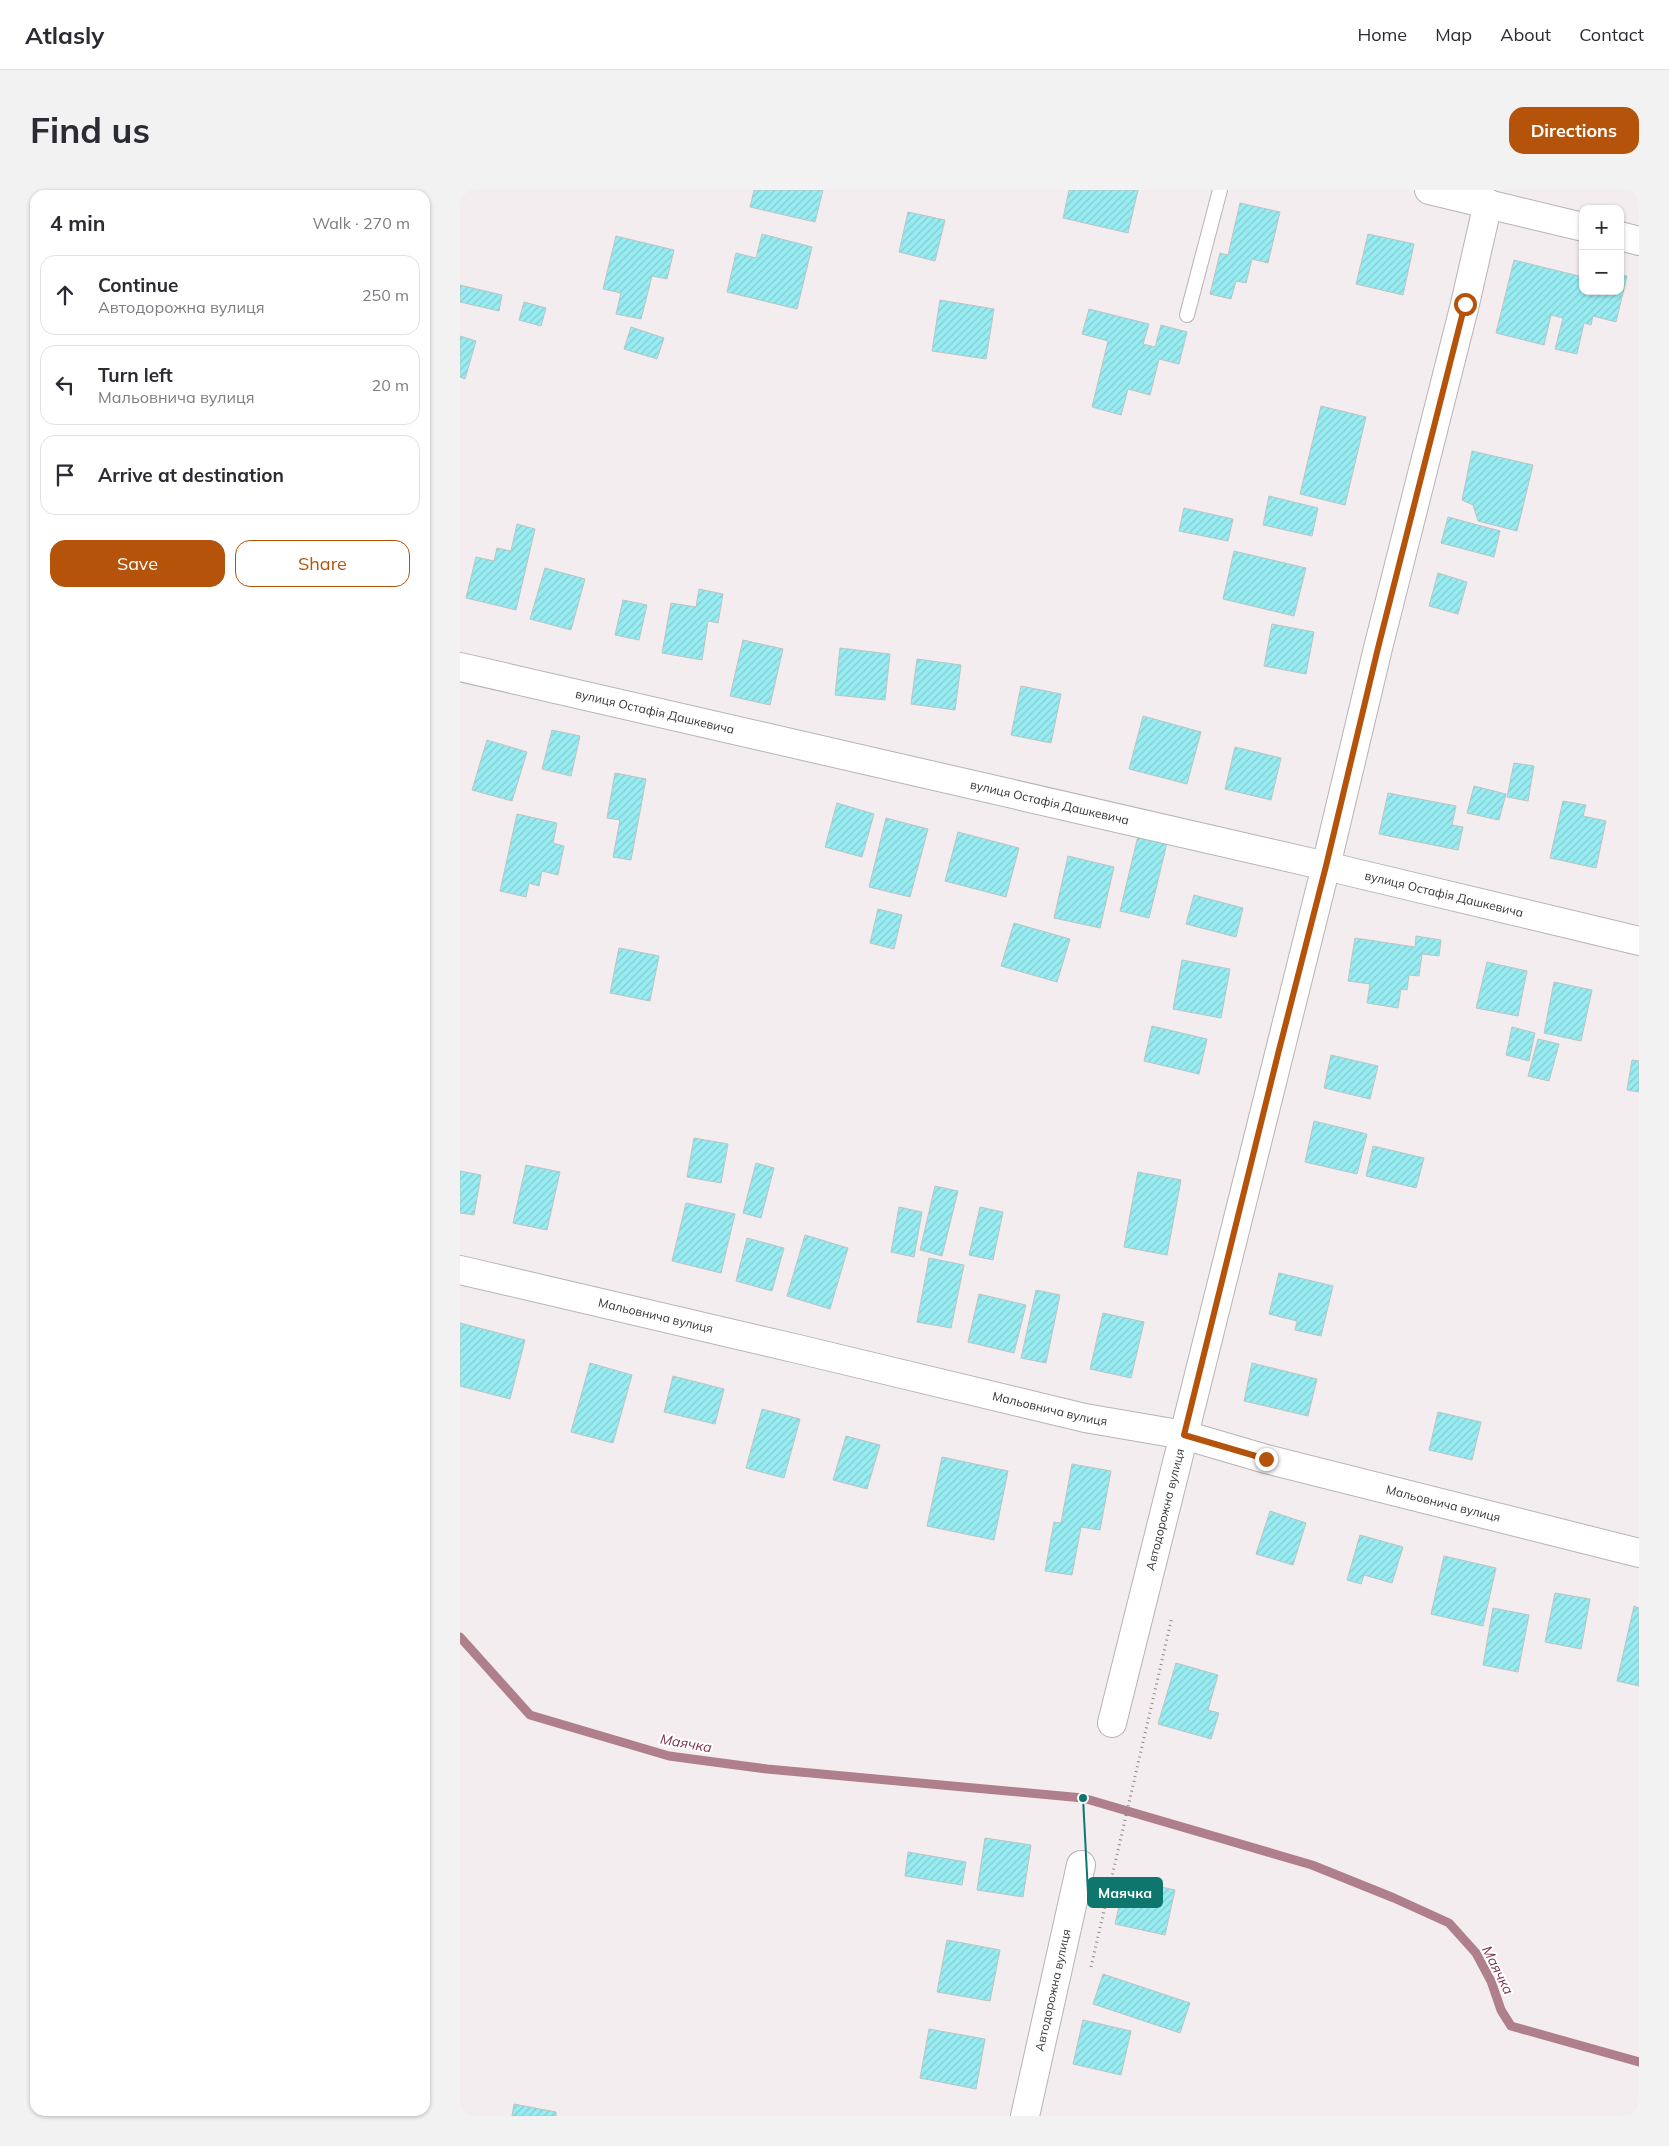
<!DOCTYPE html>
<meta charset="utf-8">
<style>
body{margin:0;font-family:Mulish,sans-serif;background:#f2f2f3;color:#2b2b33}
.controls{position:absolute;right:15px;top:15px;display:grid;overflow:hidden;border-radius:10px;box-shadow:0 1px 4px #0004}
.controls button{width:45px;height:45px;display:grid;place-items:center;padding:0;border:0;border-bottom:1px solid #e1e1e2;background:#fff;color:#2b2b33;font:25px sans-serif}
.stop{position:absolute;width:15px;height:15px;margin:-11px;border:4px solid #b45309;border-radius:50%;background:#fff}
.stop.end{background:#b45309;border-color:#fff;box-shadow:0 1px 5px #0008}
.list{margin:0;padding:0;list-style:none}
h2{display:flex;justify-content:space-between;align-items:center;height:65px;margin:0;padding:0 20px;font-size:21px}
h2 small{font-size:16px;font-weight:400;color:#7c7c81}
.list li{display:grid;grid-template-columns:32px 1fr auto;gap:15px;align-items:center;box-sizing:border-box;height:80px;margin:0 10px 10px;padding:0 10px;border:1px solid #e1e1e2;border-radius:15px}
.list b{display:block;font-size:19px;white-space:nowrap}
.list p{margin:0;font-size:16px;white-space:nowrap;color:#7c7c81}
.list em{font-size:16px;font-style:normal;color:#7c7c81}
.actions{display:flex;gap:10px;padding:15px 20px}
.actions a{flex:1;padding:11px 0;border:1px solid #b45309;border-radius:15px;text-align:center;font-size:18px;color:#b45309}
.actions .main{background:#b45309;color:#fff}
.icon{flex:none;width:28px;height:28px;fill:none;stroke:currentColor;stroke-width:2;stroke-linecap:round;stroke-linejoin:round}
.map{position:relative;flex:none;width:1179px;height:1926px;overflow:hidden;border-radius:15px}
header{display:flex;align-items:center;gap:30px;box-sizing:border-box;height:70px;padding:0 25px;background:#fff;border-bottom:1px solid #e1e1e2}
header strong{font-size:24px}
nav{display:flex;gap:28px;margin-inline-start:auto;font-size:18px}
.intro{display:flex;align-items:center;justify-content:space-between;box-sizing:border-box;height:120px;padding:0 30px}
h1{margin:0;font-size:35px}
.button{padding:12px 22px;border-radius:15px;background:#b45309;color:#fff;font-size:18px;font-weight:700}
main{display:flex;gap:30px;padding:0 30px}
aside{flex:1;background:#fff;border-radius:15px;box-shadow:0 1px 4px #0004}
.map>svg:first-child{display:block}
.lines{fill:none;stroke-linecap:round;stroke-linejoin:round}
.stream{stroke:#af7f8c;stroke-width:9}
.building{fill:url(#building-hatch);stroke:#bcc4c4}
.service-casing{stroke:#b9b2b3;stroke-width:16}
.minor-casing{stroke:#b9b2b3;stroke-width:30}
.tertiary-casing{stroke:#b9b2b3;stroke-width:30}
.path{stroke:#8d8889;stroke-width:3;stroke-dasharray:1 4;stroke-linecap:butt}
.service{stroke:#fff;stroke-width:14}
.minor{stroke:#fff;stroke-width:28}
.tertiary{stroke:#fff;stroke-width:28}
.route{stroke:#b45309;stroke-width:6}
.labels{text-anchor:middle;stroke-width:4;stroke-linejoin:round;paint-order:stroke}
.street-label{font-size:12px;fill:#373435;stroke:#fff}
.water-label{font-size:14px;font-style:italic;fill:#7e2f4b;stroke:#fff}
.leader{fill:none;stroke:#0f766e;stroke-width:2}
.callout-dot{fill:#0f766e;stroke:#fff;stroke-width:2}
.callout{fill:#0f766e;stroke:#0f766e;stroke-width:2}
.callout-label{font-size:14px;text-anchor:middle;font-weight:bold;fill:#fff}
</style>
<header>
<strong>Atlasly</strong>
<nav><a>Home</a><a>Map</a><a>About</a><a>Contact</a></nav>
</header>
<div class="intro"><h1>Find us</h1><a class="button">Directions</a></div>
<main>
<aside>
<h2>4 min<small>Walk · 270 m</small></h2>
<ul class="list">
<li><svg class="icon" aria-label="ahead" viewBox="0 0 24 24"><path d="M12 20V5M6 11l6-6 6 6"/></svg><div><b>Continue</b><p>Автодорожна вулиця</p></div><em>250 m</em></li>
<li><svg class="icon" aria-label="left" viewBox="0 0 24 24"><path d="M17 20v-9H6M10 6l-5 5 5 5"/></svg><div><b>Turn left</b><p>Мальовнича вулиця</p></div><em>20 m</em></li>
<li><svg class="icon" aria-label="arrive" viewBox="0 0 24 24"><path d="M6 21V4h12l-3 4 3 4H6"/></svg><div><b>Arrive at destination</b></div></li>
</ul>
<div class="actions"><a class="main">Save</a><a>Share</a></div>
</aside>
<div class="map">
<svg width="1179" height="1926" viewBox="0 0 1179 1926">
<defs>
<pattern id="building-hatch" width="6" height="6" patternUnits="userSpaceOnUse" patternTransform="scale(1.25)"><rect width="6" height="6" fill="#97ecf2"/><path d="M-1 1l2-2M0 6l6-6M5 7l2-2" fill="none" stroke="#83cbd0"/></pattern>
</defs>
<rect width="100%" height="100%" fill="#f4edef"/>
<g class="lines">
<path class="stream" d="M0,1447L70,1525L209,1566L307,1579L623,1608L852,1675L934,1708L989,1733L1016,1763L1031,1791L1041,1820L1051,1836L1179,1872"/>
</g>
<g class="building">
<path d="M294,0H363L355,32L290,17Z"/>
<path d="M609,0H678L668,43L603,28Z"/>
<path d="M780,13L820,22L808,73L792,69L786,93L776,91L771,109L750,104L760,63L768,65Z"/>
<path d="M448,22L485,30L475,71L439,62Z"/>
<path d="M302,44L352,57L337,119L267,102L276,63L296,68Z"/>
<path d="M908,44L954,54L943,105L896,94Z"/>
<path d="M156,46L214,60L207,89L192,86L181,129L156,124L161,103L143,99Z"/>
<path d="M1054,70L1123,87V101H1160V85L1167,86L1156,132L1133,126L1131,135L1124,133L1117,164L1095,159L1103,128L1091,125L1084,155L1036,143Z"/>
<path d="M0,95L42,105L39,121L0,112Z"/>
<path d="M480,110L534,119L526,169L472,161Z"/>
<path d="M64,112L86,118L81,136L59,130Z"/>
<path d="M629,119L689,134L683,154L695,157L701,135L727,142L719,174L699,169L690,205L668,199L661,225L632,217L648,151L622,144Z"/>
<path d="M171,137L204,148L197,169L164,159Z"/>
<path d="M0,146L16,151L5,189L0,187Z"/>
<path d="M861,216L906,227L885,315L840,304Z"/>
<path d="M1012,261L1073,275L1057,341L1018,331L1013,315L1002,310Z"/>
<path d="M809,306L858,318L852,346L803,335Z"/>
<path d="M724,318L773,329L768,351L719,341Z"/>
<path d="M988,327L1040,341L1034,367L981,353Z"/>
<path d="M57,334L75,339L56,420L6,408L16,367L34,371L37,358L51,361Z"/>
<path d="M774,361L846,378L834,426L763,409Z"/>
<path d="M85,378L125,389L111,440L70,429Z"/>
<path d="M978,383L1007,392L998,424L969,416Z"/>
<path d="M239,399L263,404L258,433L248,431L242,470L202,463L211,413L236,417Z"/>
<path d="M163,410L187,415L179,450L155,445Z"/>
<path d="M812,434L854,442L846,484L804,476Z"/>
<path d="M283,450L323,459L310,515L270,506Z"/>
<path d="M380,458L430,464L425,510L375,505Z"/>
<path d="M457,469L501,475L495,520L451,514Z"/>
<path d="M561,496L601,504L591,553L551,545Z"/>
<path d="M683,526L741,542L727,594L669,579Z"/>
<path d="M92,540L120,546L111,586L82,579Z"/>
<path d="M27,550L67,562L52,611L12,600Z"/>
<path d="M775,557L821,568L811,610L765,599Z"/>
<path d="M1054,573L1074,576L1068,611L1047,607Z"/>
<path d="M155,583L186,589L171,670L153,667L160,630L147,628Z"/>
<path d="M1014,596L1046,604L1039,630L1007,623Z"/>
<path d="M928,603L996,616L992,635L1003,637L998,660L919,644Z"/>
<path d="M1103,611L1126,615L1123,626L1146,631L1136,678L1090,668Z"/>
<path d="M377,613L414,624L402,667L365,657Z"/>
<path d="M57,624L97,633L93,653L104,656L98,685L82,681L79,696L69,693L66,707L40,701Z"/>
<path d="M426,628L468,639L450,707L409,697Z"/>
<path d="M498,642L559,658L546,707L485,691Z"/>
<path d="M678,646L707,653L689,728L660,721Z"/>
<path d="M608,666L654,677L640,738L594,728Z"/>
<path d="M734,705L783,718L776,747L726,734Z"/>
<path d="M418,719L442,725L434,759L410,753Z"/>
<path d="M554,733L610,749L597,792L541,776Z"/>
<path d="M956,746L981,750L979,766L962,764L959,786L949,785L947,800L941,799L938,818L907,813L910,794L888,791L895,748L955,757Z"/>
<path d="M159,758L199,766L190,811L150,803Z"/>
<path d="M722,770L770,779L761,828L713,819Z"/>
<path d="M1027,772L1067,781L1058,826L1016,818Z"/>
<path d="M1094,792L1132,800L1121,851L1084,843Z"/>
<path d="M692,836L747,849L739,884L684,871Z"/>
<path d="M1052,837L1075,843L1069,871L1046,865Z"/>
<path d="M1078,849L1099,854L1089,891L1068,886Z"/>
<path d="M871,865L918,876L910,909L864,898Z"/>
<path d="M1172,870L1179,871V902L1167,900Z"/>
<path d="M854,931L907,944L897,984L845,972Z"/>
<path d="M234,948L268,954L261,993L227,987Z"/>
<path d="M913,956L964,968L956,998L906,986Z"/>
<path d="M296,973L314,978L301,1028L283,1023Z"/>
<path d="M66,975L100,982L87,1040L53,1033Z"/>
<path d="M0,981L21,985L14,1025L0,1023Z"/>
<path d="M678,982L721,990L707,1065L664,1057Z"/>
<path d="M475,996L498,1001L482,1066L460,1060Z"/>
<path d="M226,1013L275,1024L261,1083L212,1071Z"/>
<path d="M439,1017L462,1022L454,1067L431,1062Z"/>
<path d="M520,1017L543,1022L533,1070L509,1065Z"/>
<path d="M345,1045L388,1058L370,1119L327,1106Z"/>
<path d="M287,1048L324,1058L312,1101L276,1091Z"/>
<path d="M469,1068L504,1075L491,1138L457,1132Z"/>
<path d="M819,1083L873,1096L861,1146L835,1140L837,1131L809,1124Z"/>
<path d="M576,1100L600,1105L586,1173L561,1168Z"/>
<path d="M519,1104L566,1115L554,1163L508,1152Z"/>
<path d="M643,1123L684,1132L671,1188L630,1179Z"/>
<path d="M0,1133L65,1150L50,1209L0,1196Z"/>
<path d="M130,1173L172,1185L153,1253L111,1242Z"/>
<path d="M792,1173L857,1189L848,1226L784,1211Z"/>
<path d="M213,1186L264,1199L255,1234L204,1222Z"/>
<path d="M302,1219L340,1229L324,1288L286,1278Z"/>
<path d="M978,1222L1021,1232L1012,1270L969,1260Z"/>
<path d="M386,1246L420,1255L407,1299L373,1290Z"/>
<path d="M482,1267L548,1281L534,1350L467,1336Z"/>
<path d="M612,1274L651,1281L640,1340L621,1337L612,1385L585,1381L594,1332L601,1333Z"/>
<path d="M810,1321L846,1333L833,1375L796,1364Z"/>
<path d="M900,1345L943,1357L932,1393L904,1385L901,1394L887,1390Z"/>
<path d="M984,1366L1036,1378L1023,1436L971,1424Z"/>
<path d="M1095,1403L1130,1409L1121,1459L1085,1452Z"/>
<path d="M1174,1416L1179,1418V1496L1157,1491Z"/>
<path d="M1033,1418L1069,1425L1058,1482L1023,1475Z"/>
<path d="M716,1473L758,1485L748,1520L759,1523L751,1549L698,1534Z"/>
<path d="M525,1648L571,1655L563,1707L517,1700Z"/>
<path d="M448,1662L506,1672L502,1695L445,1686Z"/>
<path d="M665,1689L715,1700L705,1745L655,1734Z"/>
<path d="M487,1750L540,1760L530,1811L477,1802Z"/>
<path d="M643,1784L730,1813L720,1843L633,1814Z"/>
<path d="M623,1830L671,1841L661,1885L613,1874Z"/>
<path d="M469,1839L525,1849L516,1899L460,1888Z"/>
<path d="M54,1914L96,1922V1926H52Z"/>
</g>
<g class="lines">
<defs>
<path id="service" d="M727,125L760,0"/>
<g id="minor">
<path id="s1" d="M0,477L866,676L1179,751"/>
<path id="s2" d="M0,1080L338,1159L625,1228L724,1245L806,1269L1179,1363"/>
<path id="s3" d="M652,1533L866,676L918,458L1005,114L1028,13"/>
<path id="s4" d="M565,1926L621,1675"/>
</g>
<g id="tertiary">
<path d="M969,0L1123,37"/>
<path d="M1160,46L1179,51"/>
</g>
</defs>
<use href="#service" class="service-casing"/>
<use href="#minor" class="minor-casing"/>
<use href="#tertiary" class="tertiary-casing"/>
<path class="path" d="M631,1777L712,1427"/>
<use href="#service" class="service"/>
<use href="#minor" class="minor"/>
<use href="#tertiary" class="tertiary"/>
</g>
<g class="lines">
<path class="route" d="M806,1269L724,1245L818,864L866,676L918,458L1005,114"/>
</g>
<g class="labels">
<g class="street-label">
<text dy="4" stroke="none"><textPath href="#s1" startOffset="200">вулиця Остафія Дашкевича</textPath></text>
<text dy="4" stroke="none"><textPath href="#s1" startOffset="605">вулиця Остафія Дашкевича</textPath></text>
<text dy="4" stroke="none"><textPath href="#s1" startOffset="1010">вулиця Остафія Дашкевича</textPath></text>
<text dy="4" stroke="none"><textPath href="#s2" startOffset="201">Мальовнича вулиця</textPath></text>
<text dy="4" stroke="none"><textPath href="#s2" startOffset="606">Мальовнича вулиця</textPath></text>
<text dy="4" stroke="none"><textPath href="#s2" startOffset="1011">Мальовнича вулиця</textPath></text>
<text dy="4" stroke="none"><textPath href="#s3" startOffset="220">Автодорожна вулиця</textPath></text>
<text dy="4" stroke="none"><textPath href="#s4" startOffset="129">Автодорожна вулиця</textPath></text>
</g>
<g class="water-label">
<text transform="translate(226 1553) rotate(10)" y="5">Маячка</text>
<text transform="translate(1038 1780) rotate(63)" y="5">Маячка</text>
</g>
</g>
<path class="leader" d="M623 1608L628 1703"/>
<circle class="callout-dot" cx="623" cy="1608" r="5"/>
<rect class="callout" x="628" y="1688" width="74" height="29" rx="5"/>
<g class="callout-label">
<text x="665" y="1708">Маячка</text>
</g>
</svg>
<div class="controls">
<button>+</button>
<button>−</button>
</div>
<div class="stop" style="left:1005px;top:114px"></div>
<div class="stop end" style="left:806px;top:1269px"></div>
</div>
</main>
